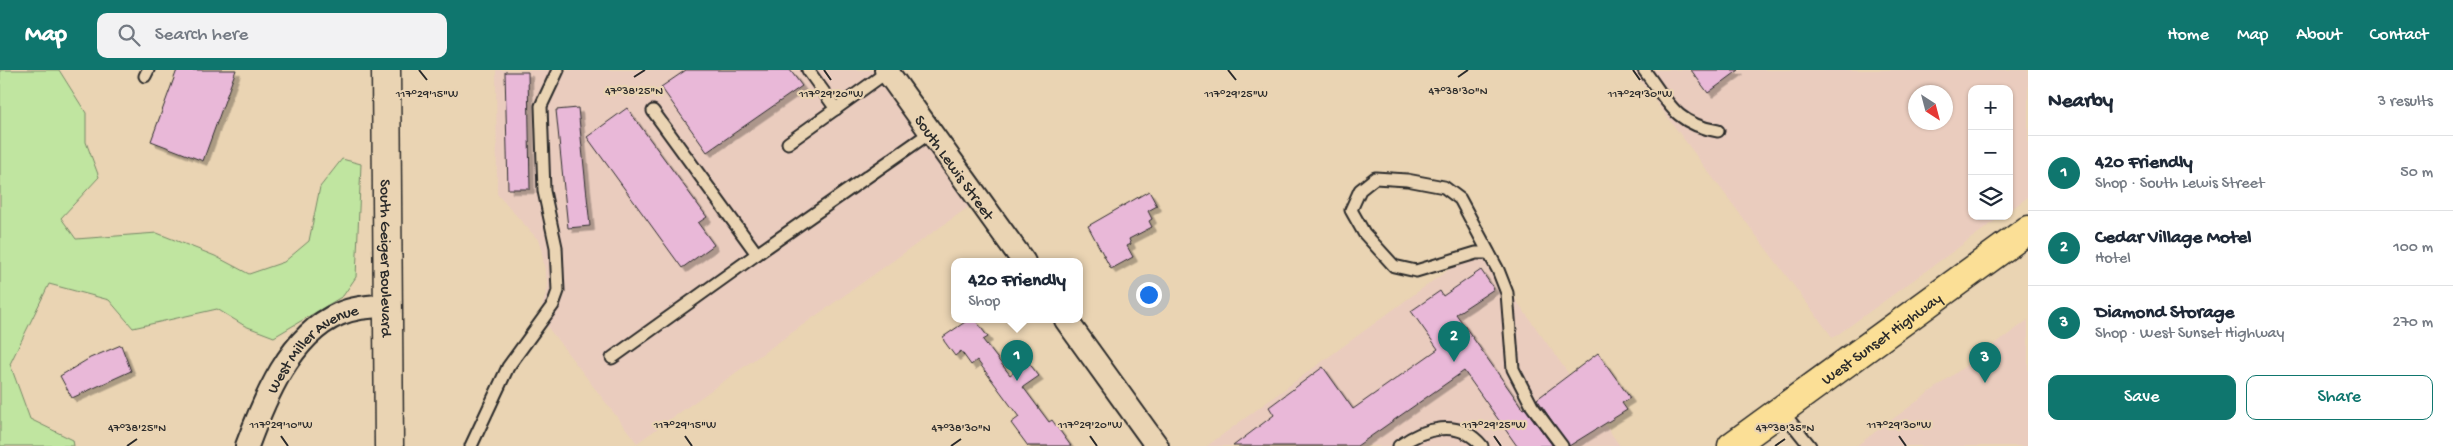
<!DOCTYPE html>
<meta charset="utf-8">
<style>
body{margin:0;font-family:"Gochi Hand",sans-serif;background:#f2f2f3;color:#1f2937}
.controls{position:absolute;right:15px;top:15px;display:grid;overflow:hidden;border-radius:10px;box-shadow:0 1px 4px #0004}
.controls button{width:45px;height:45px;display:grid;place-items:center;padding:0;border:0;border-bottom:1px solid #e0e1e3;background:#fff;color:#1f2937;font:25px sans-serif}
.compass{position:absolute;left:1908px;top:15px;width:45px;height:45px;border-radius:50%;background:#fff;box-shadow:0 1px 4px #0004;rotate:144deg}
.you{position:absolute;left:1148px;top:224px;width:18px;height:18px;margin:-12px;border:4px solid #fff;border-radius:50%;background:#1a73e8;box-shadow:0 0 0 8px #1a73e833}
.badge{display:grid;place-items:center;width:32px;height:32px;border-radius:50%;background:#0f766e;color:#fff;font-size:16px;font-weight:700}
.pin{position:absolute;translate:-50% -41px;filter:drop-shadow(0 1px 2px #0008)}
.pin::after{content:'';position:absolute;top:26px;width:18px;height:15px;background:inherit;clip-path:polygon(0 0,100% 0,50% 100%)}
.popup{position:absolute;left:951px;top:188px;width:132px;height:65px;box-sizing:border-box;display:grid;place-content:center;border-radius:10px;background:#fff;filter:drop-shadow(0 1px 4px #0005);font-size:16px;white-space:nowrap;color:#747a83}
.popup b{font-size:19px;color:#1f2937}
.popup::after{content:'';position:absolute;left:50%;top:100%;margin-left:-10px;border:10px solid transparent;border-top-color:#fff}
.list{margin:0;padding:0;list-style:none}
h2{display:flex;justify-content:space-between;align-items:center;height:65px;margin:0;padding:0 20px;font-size:21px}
h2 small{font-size:16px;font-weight:400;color:#747a83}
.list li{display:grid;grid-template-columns:32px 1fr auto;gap:15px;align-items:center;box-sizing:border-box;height:75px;padding:0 20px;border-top:1px solid #e0e1e3}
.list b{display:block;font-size:19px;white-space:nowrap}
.list p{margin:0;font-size:16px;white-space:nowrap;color:#747a83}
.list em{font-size:16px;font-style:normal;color:#747a83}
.actions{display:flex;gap:10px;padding:15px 20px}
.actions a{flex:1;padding:11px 0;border:1px solid #0f766e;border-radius:10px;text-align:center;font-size:18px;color:#0f766e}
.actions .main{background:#0f766e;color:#fff}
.icon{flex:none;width:28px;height:28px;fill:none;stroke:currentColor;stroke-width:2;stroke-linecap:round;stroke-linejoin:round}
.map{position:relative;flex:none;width:2028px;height:376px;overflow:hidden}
header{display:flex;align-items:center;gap:30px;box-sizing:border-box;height:70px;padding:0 25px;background:#0f766e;color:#fff}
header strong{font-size:24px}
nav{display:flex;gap:28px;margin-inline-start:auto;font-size:18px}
.search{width:350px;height:45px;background:#f2f2f3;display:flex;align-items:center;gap:12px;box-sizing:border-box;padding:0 18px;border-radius:10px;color:#747a83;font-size:19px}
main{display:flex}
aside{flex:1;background:#fff}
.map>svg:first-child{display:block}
.built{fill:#eaccbe;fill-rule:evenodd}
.green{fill:#c0e5a0;stroke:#768866}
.building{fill:#e9b8d8;stroke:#2b2b2b;filter:url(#shadow)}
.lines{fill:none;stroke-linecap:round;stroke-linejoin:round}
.service-casing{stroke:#2b2b2b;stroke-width:15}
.minor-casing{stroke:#2b2b2b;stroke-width:26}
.tertiary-casing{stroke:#2b2b2b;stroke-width:31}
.primary-casing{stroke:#2b2b2b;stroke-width:31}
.service{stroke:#ead4b3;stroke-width:11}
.minor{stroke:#ead4b3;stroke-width:22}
.tertiary{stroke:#ead4b3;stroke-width:28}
.primary{stroke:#fbdf96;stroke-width:28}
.ticks{fill:none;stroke:#2b2b2b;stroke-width:2}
.labels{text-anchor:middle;stroke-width:4.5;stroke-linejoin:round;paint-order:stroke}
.street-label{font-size:16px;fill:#2b2b2b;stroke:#ead4b3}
.ticks-label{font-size:12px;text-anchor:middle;fill:#2b2b2b;stroke:#ead4b3;stroke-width:4.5;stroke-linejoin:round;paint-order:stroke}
</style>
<header>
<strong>Map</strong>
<div class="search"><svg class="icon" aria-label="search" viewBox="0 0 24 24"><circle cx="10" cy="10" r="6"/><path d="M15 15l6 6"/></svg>Search here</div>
<nav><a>Home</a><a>Map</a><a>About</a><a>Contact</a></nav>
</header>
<main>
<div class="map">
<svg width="2028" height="376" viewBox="0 0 2028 376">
<defs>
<filter id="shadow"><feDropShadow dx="4.5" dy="4.5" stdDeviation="0" flood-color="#0004"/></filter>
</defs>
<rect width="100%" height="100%" fill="#ead4b3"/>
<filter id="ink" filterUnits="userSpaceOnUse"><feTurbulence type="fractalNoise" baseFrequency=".02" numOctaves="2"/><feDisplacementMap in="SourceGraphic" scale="10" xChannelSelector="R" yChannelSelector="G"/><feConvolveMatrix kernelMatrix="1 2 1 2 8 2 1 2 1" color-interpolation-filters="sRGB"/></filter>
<g filter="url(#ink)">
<g class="built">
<path d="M496,0H872L970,136L637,373L539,246L548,217L540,172L497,124Z"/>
<path d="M1632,0H2028V127L2009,141V19H1972V146H2002L1833,268ZM1916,22H1946V52H1916Z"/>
<path d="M1479,178L1620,376H1207L1409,228Z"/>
<path d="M2028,250V376H1856Z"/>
</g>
<path class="green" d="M0,0H59L86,43V72L99,107L61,148L76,169L157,163L215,186L249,204L284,192L309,171L320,117L342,89L361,94L356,207L343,226L274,267L245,256L217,239L133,258L109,230L49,214L10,294L30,349L73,370L74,376H0Z"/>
<g class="building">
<path d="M177,0H236L203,91L151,71Z"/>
<path d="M686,0H790L802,16L707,82L661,17Z"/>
<path d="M1691,0H1739L1708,23Z"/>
<path d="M505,2H528L530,119H508Z"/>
<path d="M578,38L590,156L568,158L556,40Z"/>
<path d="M627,38L707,147L698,153L714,175L682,198L587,67Z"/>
<path d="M1149,121L1157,136L1148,141L1152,149L1149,151L1152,157L1129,169L1131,174L1127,176L1133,187L1111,199L1088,156Z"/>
<path d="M1481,200L1494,219L1456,244L1523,339L1525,338L1553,376H1517L1464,301L1357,376H1233L1274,345L1269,337L1323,297L1353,339L1438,279L1411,241L1440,221L1443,226Z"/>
<path d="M968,250H975L988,267L983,270L1010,305L1028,292L1039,306L1023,317L1049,352L1052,350L1071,376H1028L1011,353L1019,347L977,290L971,295L961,281L955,286L944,271L943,267Z"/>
<path d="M121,275L131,301L72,328L60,306L90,288Z"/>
<path d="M1598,283L1630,328L1622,333L1627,340L1569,376L1537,329Z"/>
</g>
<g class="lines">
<defs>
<g id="service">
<path d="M808,0L836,39"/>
<path d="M1644,0C1668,32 1675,54 1718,61"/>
<path d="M145,6L148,0"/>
<path d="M653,41L757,184L931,62"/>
<path d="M788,73L887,2"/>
<path d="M1489,183H1476L1416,201L1394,196L1364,163L1351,140L1360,120L1375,108L1407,110L1444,117L1460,129L1498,200L1507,223L1513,299L1532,336L1562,376"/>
<path d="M612,288L757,184"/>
<path d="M1781,340L1810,376"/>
<path d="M471,376L508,297L553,235L558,221L556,177L544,121L541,36L558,0"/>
<path d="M1399,376C1424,358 1459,348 1482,376"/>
</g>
<g id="minor">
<path id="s1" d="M886,0L1024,192"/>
<path d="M1066,250L1157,376"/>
<path id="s2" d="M247,376C264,330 290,265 339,244C355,237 371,236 387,236"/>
</g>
<g id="tertiary">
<path id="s3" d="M386,0L389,376"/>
</g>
<g id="primary">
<path id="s4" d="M1732,376L2028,160"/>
</g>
</defs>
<use href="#service" class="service-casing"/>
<use href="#minor" class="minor-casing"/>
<use href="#tertiary" class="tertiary-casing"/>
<use href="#primary" class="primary-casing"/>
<use href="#service" class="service"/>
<use href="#minor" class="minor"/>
<use href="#tertiary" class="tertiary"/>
<use href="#primary" class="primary"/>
</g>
</g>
<path class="ticks" d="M419,0L427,10M824,0L831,10M1228,0L1236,10M1633,0L1640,10M634,7L645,0M1458,7L1468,0M281,366L288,376M685,366L692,376M1090,366L1097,376M1494,366L1501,376M1899,366L1906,376M127,376L137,369M951,376L961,369M1775,376L1785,369"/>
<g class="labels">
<g class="street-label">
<text dy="6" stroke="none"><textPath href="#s1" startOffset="119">South Lewis Street</textPath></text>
<text dy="6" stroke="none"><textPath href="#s3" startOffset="188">South Geiger Boulevard</textPath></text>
<text dy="6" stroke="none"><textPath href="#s4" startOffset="184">West Sunset Highway</textPath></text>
<text dy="6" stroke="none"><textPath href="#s2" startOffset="122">West Miller Avenue</textPath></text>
</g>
</g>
<g class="ticks-label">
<text x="634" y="24">47°38'25"N</text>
<text x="1458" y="24">47°38'30"N</text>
<text x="427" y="27">117°29'15"W</text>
<text x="831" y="27">117°29'20"W</text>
<text x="1236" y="27">117°29'25"W</text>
<text x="1640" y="27">117°29'30"W</text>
<text x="281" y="358">117°29'10"W</text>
<text x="685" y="358">117°29'15"W</text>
<text x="1090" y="358">117°29'20"W</text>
<text x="1494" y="358">117°29'25"W</text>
<text x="1899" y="358">117°29'30"W</text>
<text x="137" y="361">47°38'25"N</text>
<text x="961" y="361">47°38'30"N</text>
<text x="1785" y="361">47°38'35"N</text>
</g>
</svg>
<div class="controls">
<button>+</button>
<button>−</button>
<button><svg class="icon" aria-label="layers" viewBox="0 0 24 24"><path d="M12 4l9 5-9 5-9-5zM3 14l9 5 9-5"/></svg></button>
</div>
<svg class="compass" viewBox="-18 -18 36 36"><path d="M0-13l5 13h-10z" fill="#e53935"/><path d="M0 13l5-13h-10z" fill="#747a83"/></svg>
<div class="you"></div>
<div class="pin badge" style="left:1017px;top:311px">1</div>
<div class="popup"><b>420 Friendly</b>Shop</div>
<div class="pin badge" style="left:1454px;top:292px">2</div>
<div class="pin badge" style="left:1985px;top:313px">3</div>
</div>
<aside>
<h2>Nearby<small>3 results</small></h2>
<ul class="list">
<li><span class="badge">1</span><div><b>420 Friendly</b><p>Shop · South Lewis Street</p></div><em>50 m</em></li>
<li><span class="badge">2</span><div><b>Cedar Village Motel</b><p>Hotel</p></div><em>100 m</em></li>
<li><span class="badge">3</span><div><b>Diamond Storage</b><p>Shop · West Sunset Highway</p></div><em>270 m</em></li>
</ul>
<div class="actions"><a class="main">Save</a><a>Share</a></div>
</aside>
</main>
